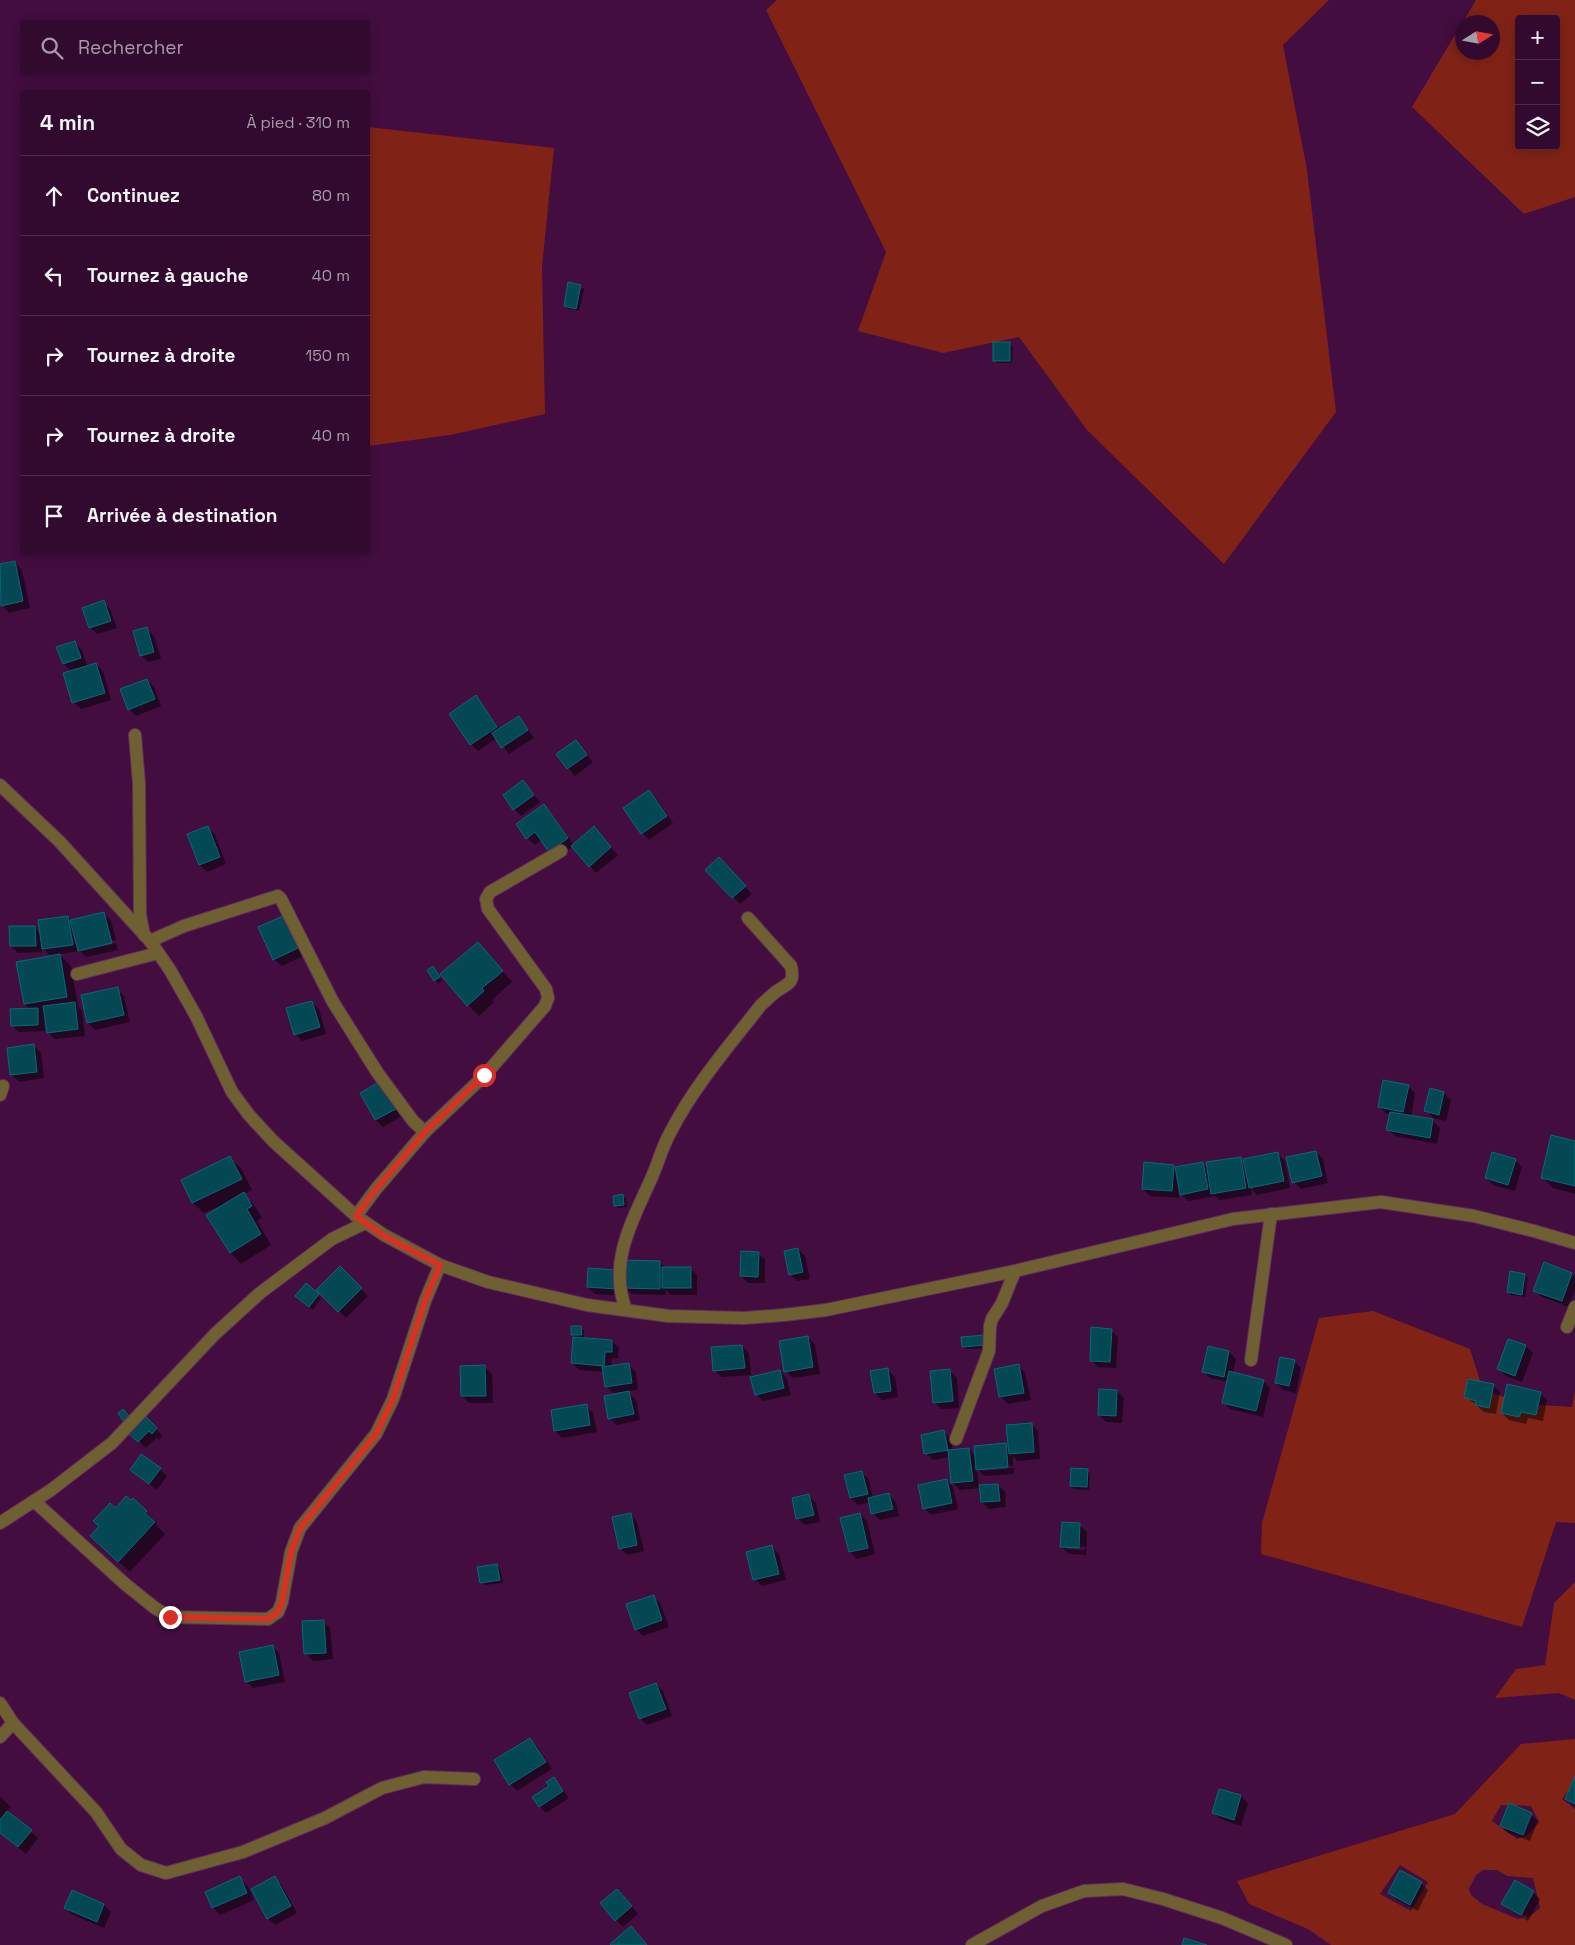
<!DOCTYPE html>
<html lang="fr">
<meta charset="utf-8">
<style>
body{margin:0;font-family:"Space Grotesk",sans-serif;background:#3a1337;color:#f1f3f6}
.controls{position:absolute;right:15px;top:15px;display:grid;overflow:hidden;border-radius:5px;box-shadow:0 2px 12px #0003}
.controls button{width:45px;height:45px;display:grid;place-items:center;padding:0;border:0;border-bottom:1px solid #4d2b4b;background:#320a2f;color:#f1f3f6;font:25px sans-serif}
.compass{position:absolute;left:1455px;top:15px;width:45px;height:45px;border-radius:50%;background:#320a2f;box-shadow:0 2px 12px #0003;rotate:79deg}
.stop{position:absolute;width:15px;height:15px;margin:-11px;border:4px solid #d93025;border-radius:50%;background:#fff}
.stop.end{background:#d93025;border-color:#fff;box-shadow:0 1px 5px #0008}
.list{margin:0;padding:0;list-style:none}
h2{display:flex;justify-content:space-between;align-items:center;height:65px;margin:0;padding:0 20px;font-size:21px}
h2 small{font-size:16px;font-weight:400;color:#a89aaa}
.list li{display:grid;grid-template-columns:32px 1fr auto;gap:15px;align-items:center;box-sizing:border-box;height:80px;padding:0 20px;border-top:1px solid #4d2b4b}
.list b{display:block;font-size:19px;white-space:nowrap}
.list em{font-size:16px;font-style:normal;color:#a89aaa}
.icon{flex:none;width:28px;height:28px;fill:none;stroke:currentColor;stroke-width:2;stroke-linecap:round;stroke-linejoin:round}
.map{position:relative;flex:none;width:1575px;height:1945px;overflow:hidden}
.search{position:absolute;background:#320a2f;box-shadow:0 2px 12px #0003;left:20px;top:20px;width:350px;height:55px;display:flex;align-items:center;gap:12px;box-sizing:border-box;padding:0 18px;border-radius:5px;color:#a89aaa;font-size:19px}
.panel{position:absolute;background:#320a2f;box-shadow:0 2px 12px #0003;left:20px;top:90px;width:350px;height:465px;border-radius:5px}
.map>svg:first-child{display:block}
.green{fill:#802316;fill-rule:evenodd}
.shadow{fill:#0007;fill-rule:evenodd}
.building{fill:#034853;stroke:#036c7b}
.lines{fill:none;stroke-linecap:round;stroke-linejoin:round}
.minor-casing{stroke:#612e5d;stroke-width:14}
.minor{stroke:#6f6032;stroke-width:12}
.route{stroke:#d93025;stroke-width:6}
</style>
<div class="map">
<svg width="1575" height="1945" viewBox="0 0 1575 1945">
<rect width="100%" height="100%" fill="#430d3f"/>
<g class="green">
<path d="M777,0H1329L1283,45L1307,170L1336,412L1224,564L1087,430L1019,337L943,353L858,331L886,252L766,10Z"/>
<path d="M1476,0H1575V197L1524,214L1412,107L1462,23V52H1492V22H1463ZM1519,19H1556V146H1519Z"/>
<path d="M368,127L554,148L542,267L545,414L450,435L368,446Z"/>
<path d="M1373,1311L1470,1349L1483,1390L1525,1404L1572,1407L1575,1391V1523L1556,1522L1522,1627L1261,1554L1262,1523L1319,1318Z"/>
<path d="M1575,1582V1700L1559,1693L1495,1698L1516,1669L1545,1665L1554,1603Z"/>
<path d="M1575,1739V1781L1562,1799L1575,1809V1945H1331L1308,1929L1249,1904L1237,1881L1455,1814L1521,1744ZM1501,1805L1531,1806L1539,1822L1528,1835L1517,1839L1492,1821ZM1400,1865L1428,1882L1411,1911L1380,1894ZM1483,1870H1497L1507,1876L1533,1878L1540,1908L1529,1917L1518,1919L1482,1904L1471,1895L1469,1889L1476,1875Z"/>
</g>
<g class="shadow">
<path d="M580,286L584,289L579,311L569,309L565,306Z"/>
<path d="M1009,343L1013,347L1012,363H997L994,360Z"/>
<path d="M15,563L22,570L30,608L9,613L2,605L0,595V566Z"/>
<path d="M103,602L110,609L117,628L97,634L90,627Z"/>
<path d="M147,629L154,636L161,659L148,662L141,655Z"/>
<path d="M74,642L82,650L88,667L96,664L103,671L111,700L81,709L74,702L72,672L64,664Z"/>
<path d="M147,680L154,687L161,706L136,716L129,709Z"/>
<path d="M475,697L482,704L500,730L519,717L534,738L509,754L497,738L478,751L471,744Z"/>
<path d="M576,742L593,762L575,776L558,755Z"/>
<path d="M523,782L540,802L521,816L514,809Z"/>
<path d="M649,791L656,798L673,823L649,840L642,833Z"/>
<path d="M544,806L551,813L574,845L600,835L618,855L596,873L573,846L557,858L542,840L534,845L518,825Z"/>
<path d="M208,828L215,835L226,864L207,872L200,865L189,835Z"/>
<path d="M719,859L752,894L740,904L707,870Z"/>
<path d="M104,913L111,921L116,940L82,948V951L116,943L118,950L86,957L80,951L59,954L71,966L78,1006L82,1011L85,1036L55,1039L48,1032L46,1019L44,1020L45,1031L19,1032L12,1025L31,1010L25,1004L18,963L51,957L42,947V952L18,953L11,946L34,927L41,934L68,917L72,921Z"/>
<path d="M290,925L304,956L282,966L274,959Z"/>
<path d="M488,954L512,982L492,1000L494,1002L479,1016L468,1005Z"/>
<path d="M436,971L442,981L438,983L435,980Z"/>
<path d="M117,989L124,996L130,1022L95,1030L88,1023Z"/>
<path d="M312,1002L319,1009L326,1034L302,1041L295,1034Z"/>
<path d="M34,1046L41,1053L44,1078L19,1082L12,1075Z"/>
<path d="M381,1083L402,1116L383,1127L376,1120L362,1094Z"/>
<path d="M1408,1086L1415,1093L1411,1117L1433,1121L1440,1128L1437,1144L1395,1136L1388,1129L1390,1114L1386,1113L1379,1106Z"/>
<path d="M1431,1090L1444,1093L1451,1100L1446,1121L1433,1118L1426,1110Z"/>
<path d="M1575,1143V1194L1553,1188L1542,1177Z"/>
<path d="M1316,1152L1323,1159L1328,1183L1301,1189L1294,1182Z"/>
<path d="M1278,1154L1285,1161L1290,1188L1257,1195L1251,1188L1252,1195L1220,1200L1215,1196L1188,1201L1181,1194L1179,1188V1198L1150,1196L1143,1189L1173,1166L1176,1168L1202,1163L1209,1169L1240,1158L1246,1164Z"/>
<path d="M230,1158L241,1168L252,1190L244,1194L254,1205L262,1218L257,1221L271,1245L241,1264L231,1253L220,1206L204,1213L193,1203L183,1180Z"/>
<path d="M1515,1160L1522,1167L1515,1191L1493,1185L1486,1178Z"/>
<path d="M623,1196L626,1199L627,1207L618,1208L615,1205Z"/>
<path d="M798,1249L805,1256L810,1279L797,1281L790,1274Z"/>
<path d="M758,1253L765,1260V1283H748L741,1276Z"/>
<path d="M660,1262L666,1268H690L697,1275V1295H671L666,1290V1295L632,1294L623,1286V1296L595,1294L588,1287L616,1272Z"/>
<path d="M340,1268L368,1296L346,1318L318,1290Z"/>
<path d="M1572,1274L1575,1277V1290L1569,1307L1542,1297L1535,1290Z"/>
<path d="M1525,1275L1528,1278L1525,1297L1511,1295L1508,1291Z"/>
<path d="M306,1285L321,1298L313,1310L300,1299Z"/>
<path d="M581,1328L584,1331V1339L612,1341L619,1348L618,1359L612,1358L611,1367L629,1365L636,1372L638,1390L627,1391L636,1400L640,1420L617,1425L609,1418L622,1392L613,1393L606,1386L604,1372L579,1370L572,1363L577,1339L572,1334Z"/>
<path d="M1111,1330L1118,1337L1116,1368L1098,1367L1091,1360Z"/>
<path d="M808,1337L815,1345L820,1374L793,1378L786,1371Z"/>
<path d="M986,1337L989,1348L967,1349L963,1346Z"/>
<path d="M1509,1340L1526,1346L1533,1353L1522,1382L1506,1376L1499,1369Z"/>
<path d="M742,1346L749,1353L751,1375L722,1377L714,1370Z"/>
<path d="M1229,1352L1236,1359L1233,1373L1263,1381L1270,1388L1263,1417L1230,1409L1223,1402L1228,1382L1210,1378L1203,1371Z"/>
<path d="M1294,1361L1301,1368L1296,1393L1283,1390L1276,1383Z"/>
<path d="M1018,1365L1025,1373L1031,1400L1008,1404L1001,1397Z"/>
<path d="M485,1367L492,1374L493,1403H469L462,1396Z"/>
<path d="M888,1370L895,1377L898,1397L882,1400L875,1393Z"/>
<path d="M780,1371L787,1379L791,1395L763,1401L756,1394Z"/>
<path d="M950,1371L957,1378L959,1408L941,1409L934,1402Z"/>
<path d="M1493,1385L1500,1392L1496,1414L1484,1412L1466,1396Z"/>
<path d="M1117,1391L1124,1398L1122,1423L1106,1422L1099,1415Z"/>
<path d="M1540,1393L1547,1400L1543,1421L1528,1418L1526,1424L1509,1420L1502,1413Z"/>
<path d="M586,1406L593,1413L597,1432L562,1438L555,1431Z"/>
<path d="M145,1418L163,1436L159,1440L157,1437L146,1448L130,1433Z"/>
<path d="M1031,1424L1038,1431L1040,1459L1017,1461L1013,1456V1466L982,1468V1471L1014,1468V1474L984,1476L977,1469L979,1487L998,1485L1005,1492L1006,1507L989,1509L982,1502L981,1488L960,1490L953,1483L950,1457L933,1460L926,1453L944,1432L951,1439L953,1451L969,1449L976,1457L1005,1445L1010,1449Z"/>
<path d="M160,1469L167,1476L157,1490L132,1470Z"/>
<path d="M1087,1470L1090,1473L1089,1490L1074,1489L1071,1486Z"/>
<path d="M861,1472L869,1479L873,1498L889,1494L896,1502L899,1516L880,1520L873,1513L870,1502L858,1505L851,1498L846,1476Z"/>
<path d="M946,1480L953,1487L958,1509L931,1515L924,1508Z"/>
<path d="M809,1496L816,1503L820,1522L805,1525L797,1518Z"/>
<path d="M133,1499L157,1523L156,1525L165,1534L130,1572L102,1547L116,1509Z"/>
<path d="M630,1514L637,1522L644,1551L627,1555L620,1548Z"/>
<path d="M860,1514L867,1521L875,1554L857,1559L850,1552Z"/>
<path d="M1080,1525L1087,1532L1086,1555L1069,1554L1061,1546ZM1067,1546L1085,1547V1550L1067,1549Z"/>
<path d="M772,1547L779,1554L786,1580L762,1586L754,1579Z"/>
<path d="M497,1565L500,1569L503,1583L484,1585L481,1582Z"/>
<path d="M653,1596L660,1603L669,1627L643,1636L636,1629Z"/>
<path d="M323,1621L330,1628L333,1659L313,1661L306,1654Z"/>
<path d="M272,1646L279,1653L285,1682L253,1688L246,1681Z"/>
<path d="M656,1684L663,1691L672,1716L647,1725L640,1718Z"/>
<path d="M530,1739L537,1746L552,1769L517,1791L510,1784Z"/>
<path d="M554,1778L569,1798L546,1813L539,1806Z"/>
<path d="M1575,1779V1807L1566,1799Z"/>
<path d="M1220,1790L1241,1796L1248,1803L1241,1826L1220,1819L1213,1812Z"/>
<path d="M0,1797L11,1807L7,1812L38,1838L26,1854L0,1833V1822L2,1819H0Z"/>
<path d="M1531,1814L1538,1821L1530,1841L1508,1833L1501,1826Z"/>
<path d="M274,1877L281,1884L297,1913L275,1925L268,1918L253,1889Z"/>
<path d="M240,1878L247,1885L254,1900L220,1915L213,1908L207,1893Z"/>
<path d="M1421,1883L1428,1890L1418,1911L1397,1900L1390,1893Z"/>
<path d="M72,1892L104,1905L111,1912L104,1928L73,1915L66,1908Z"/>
<path d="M1533,1892L1540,1899L1528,1921L1510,1911L1503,1904ZM1509,1907L1527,1917L1525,1919L1509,1910Z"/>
<path d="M624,1897L638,1914L623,1927L616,1920Z"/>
</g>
<g class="building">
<path d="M568,282L581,285L576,309L564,306Z"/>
<rect x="993" y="342" width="17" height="19"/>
<path d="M15,561L23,601L1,606L0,564Z"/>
<path d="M104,600L111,621L89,628L82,608Z"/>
<path d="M147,627L154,652L140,656L133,631Z"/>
<path d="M75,641L81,658L63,664L56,647Z"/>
<path d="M96,663L105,693L72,703L63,673Z"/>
<path d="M147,679L155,699L128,710L120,689Z"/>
<path d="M476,695L497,727L470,745L449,714Z"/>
<path d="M519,716L528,730L501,748L492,733Z"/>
<path d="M576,740L587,755L567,769L556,754Z"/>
<path d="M523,780L534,795L513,810L503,795Z"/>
<path d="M649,790L667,816L641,834L623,808Z"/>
<path d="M544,804L568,838L549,852L535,832L526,839L516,824Z"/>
<path d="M208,826L220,857L199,865L187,834Z"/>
<path d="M594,826L611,847L589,867L571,846Z"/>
<path d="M719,857L746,886L732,898L705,870Z"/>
<path d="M104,912L112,943L78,951L70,920Z"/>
<path d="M68,916L73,945L42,949L38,920Z"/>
<path d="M283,916L298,948L273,960L258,927Z"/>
<path d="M9,926H35L36,946H10Z"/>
<path d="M478,942L503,971L482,988L484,991L467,1006L440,974Z"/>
<path d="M60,954L67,997L24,1004L16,962Z"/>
<path d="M433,966L440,977L434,981L427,970Z"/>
<path d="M118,987L124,1015L87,1023L81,995Z"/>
<path d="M312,1001L320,1027L294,1035L286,1008Z"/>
<path d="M75,1002L78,1029L47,1033L43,1006Z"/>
<path d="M38,1008V1025L11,1026L10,1009Z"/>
<path d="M34,1044L37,1072L10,1075L7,1048Z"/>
<path d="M1383,1080L1409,1085L1403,1112L1378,1107Z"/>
<path d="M381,1081L396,1109L375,1120L360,1093Z"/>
<path d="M1430,1088L1444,1092L1439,1115L1424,1111Z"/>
<path d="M1390,1112L1433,1119L1430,1138L1386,1130Z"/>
<path d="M1551,1135L1575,1141V1186L1541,1178Z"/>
<path d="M1316,1151L1322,1176L1292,1183L1286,1157Z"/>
<path d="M1278,1152L1284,1181L1249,1188L1243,1159Z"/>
<path d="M1492,1152L1516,1159L1508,1185L1485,1178Z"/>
<path d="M230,1156L242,1179L192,1203L181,1180Z"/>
<path d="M1241,1157L1246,1188L1211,1194L1206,1162Z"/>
<path d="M1144,1162L1174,1165L1172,1191L1142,1189Z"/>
<path d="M1203,1162L1208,1189L1180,1195L1175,1167Z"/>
<path d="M244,1192L252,1206L247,1209L261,1234L230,1253L206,1215Z"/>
<path d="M623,1194L624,1205L614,1206L613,1196Z"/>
<path d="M798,1248L803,1272L789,1275L784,1251Z"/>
<path d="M741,1251L759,1252L758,1277L740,1276Z"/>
<path d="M624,1260L660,1261V1289L623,1288Z"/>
<path d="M1544,1262L1572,1273L1562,1301L1533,1291Z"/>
<path d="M340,1266L362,1288L338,1312L316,1290Z"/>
<rect x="662" y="1267" width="29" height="21"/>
<path d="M588,1268L617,1270L616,1289L587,1287Z"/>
<path d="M1510,1271L1525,1274L1522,1295L1507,1292Z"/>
<path d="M306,1283L319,1294L309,1307L295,1296Z"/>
<path d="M571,1326H581L582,1335H571Z"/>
<path d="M1091,1327L1112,1329L1110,1362L1090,1361Z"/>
<path d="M986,1335L987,1345L962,1347L961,1337Z"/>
<path d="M808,1336L813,1367L784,1372L779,1341Z"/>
<path d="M573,1337L612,1340V1352H605L604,1366L571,1363Z"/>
<path d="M1508,1339L1526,1345L1515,1376L1497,1369Z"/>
<path d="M742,1345L745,1368L713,1371L711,1347Z"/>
<path d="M1208,1346L1229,1351L1224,1377L1202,1372Z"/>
<path d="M1280,1357L1295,1360L1289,1386L1275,1383Z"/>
<path d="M629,1363L632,1383L605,1387L602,1367Z"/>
<path d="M1019,1364L1024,1393L999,1397L994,1369Z"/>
<path d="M485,1365L486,1396H461L460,1366Z"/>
<path d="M888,1368L891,1391L874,1393L870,1371Z"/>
<path d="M950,1369L953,1401L933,1403L930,1371Z"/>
<path d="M780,1370L784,1388L755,1395L750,1377Z"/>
<path d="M1229,1371L1264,1380L1256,1411L1222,1403Z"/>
<path d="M1468,1379L1494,1384L1489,1408L1475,1405L1476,1401L1464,1397Z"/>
<path d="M1507,1384L1541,1392L1536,1415L1521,1412L1519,1417L1501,1413Z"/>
<path d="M1099,1389L1117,1390L1116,1416L1098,1415Z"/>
<path d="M629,1391L634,1414L608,1419L604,1396Z"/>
<path d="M587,1404L590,1425L554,1431L551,1410Z"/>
<path d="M123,1409L129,1416L123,1421L118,1413Z"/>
<path d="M145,1416L157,1428L152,1434L149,1431L138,1442L128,1433Z"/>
<path d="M1032,1423L1034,1452L1009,1454L1006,1425Z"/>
<path d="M944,1430L948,1450L924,1454L921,1435Z"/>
<path d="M1006,1443L1008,1467L976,1470L974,1446Z"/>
<path d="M969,1448L973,1481L951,1483L948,1450Z"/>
<path d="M141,1454L161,1468L149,1484L130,1470Z"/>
<path d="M1071,1468L1088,1469L1087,1487L1070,1486Z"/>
<path d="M862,1471L868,1494L850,1498L844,1475Z"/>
<path d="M947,1479L952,1503L923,1509L918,1485Z"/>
<path d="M998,1484L1000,1501L981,1502L979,1485Z"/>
<path d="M889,1493L893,1509L871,1514L868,1498Z"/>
<path d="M809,1494L814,1515L796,1519L792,1498Z"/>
<path d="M126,1496L131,1500L133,1498L147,1511L145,1513L155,1522L118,1562L90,1536L99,1526L93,1521L110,1503L116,1508Z"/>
<path d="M631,1513L637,1545L619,1549L612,1517Z"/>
<path d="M860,1513L868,1548L849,1552L840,1518Z"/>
<path d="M1062,1522L1080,1523L1079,1548L1060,1547Z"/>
<path d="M772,1545L779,1574L753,1580L746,1552Z"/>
<path d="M497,1564L500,1580L480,1583L477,1567Z"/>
<path d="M654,1595L662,1620L635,1630L626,1604Z"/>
<path d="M324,1620L326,1653L304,1654L302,1621Z"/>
<path d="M273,1645L279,1675L245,1682L239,1652Z"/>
<path d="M656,1683L666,1709L639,1719L629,1693Z"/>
<path d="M530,1738L546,1762L509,1785L494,1760Z"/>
<path d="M1575,1776V1804L1565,1799Z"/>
<path d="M554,1777L563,1791L539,1807L532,1797L549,1786L546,1782Z"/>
<path d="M1219,1789L1241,1795L1234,1820L1212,1813Z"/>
<path d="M1509,1803L1532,1813L1523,1835L1500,1826Z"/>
<path d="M7,1811L32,1830L18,1847L0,1833V1820Z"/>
<path d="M1400,1870L1422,1882L1410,1905L1388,1893Z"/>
<path d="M240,1876L247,1893L212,1908L205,1892Z"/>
<path d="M275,1876L291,1906L267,1919L251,1889Z"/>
<path d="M1515,1880L1534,1891L1521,1915L1501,1904Z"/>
<path d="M617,1889L632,1906L615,1921L600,1903Z"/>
<path d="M72,1890L104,1904L97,1922L64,1908Z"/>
<path d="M631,1926L647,1945H611L610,1944Z"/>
<path d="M1184,1938L1207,1945H1182Z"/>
</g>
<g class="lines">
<defs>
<g id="minor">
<path d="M135,735L139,784L140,915L144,935"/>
<path d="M0,785L59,841L150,941L170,970L196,1016L232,1092L249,1115L273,1141L356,1216L384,1235L440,1265L488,1282L587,1305L668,1316L744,1318L784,1315L826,1310L1015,1271L1233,1219L1381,1202L1474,1216L1534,1231L1575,1243"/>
<path d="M150,941L184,926L278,896L281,899L333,1002L377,1072L413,1121L425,1132"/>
<path d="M77,974L158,953"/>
<path d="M0,1095L3,1086"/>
<path d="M356,1216L376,1189L425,1132L485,1075L545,1006L548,998L546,989L488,909L486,899L490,892L561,851"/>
<path d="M626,1310C608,1262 632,1222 651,1179C658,1164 662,1147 670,1133C694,1086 729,1046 761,1005C766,1001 771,995 777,991C789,983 795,983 791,966L748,918"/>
<path d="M1567,1327L1575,1307"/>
<path d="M1251,1360L1271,1214"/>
<path d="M956,1439L989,1351L990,1326L992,1319L1002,1303L1015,1271"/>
<path d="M34,1501L125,1584L155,1608L170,1617L268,1619L278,1612L282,1602L291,1552L300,1528L376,1434L393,1399L425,1301L440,1265"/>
<path d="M0,1523L51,1490L112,1443L215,1334L260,1293L332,1239L365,1223"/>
<path d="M0,1703L13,1723L96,1812L121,1849L141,1865L166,1873L243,1852L325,1818L382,1788L424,1777L474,1779"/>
<path d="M0,1737L13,1723"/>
<path d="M972,1945L1042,1906L1084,1891L1123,1889L1163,1899L1222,1918L1286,1945"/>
</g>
</defs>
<use href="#minor" class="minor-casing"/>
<use href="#minor" class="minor"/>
</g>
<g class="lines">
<path class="route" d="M170,1617L268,1619L278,1612L282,1602L291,1552L300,1528L376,1434L393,1399L425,1301L440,1265L384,1236L356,1216L376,1189L425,1132L484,1075"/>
</g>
</svg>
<div class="controls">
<button>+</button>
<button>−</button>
<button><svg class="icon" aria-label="layers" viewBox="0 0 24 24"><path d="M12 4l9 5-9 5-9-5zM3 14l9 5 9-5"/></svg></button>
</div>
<svg class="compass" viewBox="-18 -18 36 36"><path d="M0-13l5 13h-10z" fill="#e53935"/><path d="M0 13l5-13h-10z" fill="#a89aaa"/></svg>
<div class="stop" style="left:484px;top:1075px"></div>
<div class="stop end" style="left:170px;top:1617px"></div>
<div class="search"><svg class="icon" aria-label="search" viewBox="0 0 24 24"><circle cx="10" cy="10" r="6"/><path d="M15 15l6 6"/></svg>Rechercher</div>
<section class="panel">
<h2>4 min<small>À pied · 310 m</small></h2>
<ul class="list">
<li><svg class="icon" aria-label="ahead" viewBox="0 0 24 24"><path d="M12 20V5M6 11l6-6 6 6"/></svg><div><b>Continuez</b></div><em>80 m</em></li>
<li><svg class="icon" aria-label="left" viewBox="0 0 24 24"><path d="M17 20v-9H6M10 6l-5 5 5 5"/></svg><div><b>Tournez à gauche</b></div><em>40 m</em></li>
<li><svg class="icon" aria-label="right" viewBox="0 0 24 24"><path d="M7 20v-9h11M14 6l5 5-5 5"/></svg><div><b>Tournez à droite</b></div><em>150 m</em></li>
<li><svg class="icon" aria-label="right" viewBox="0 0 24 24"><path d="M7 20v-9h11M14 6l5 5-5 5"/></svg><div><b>Tournez à droite</b></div><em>40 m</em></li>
<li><svg class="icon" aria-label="arrive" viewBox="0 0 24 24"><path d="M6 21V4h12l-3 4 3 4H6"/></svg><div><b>Arrivée à destination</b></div></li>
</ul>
</section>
</div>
